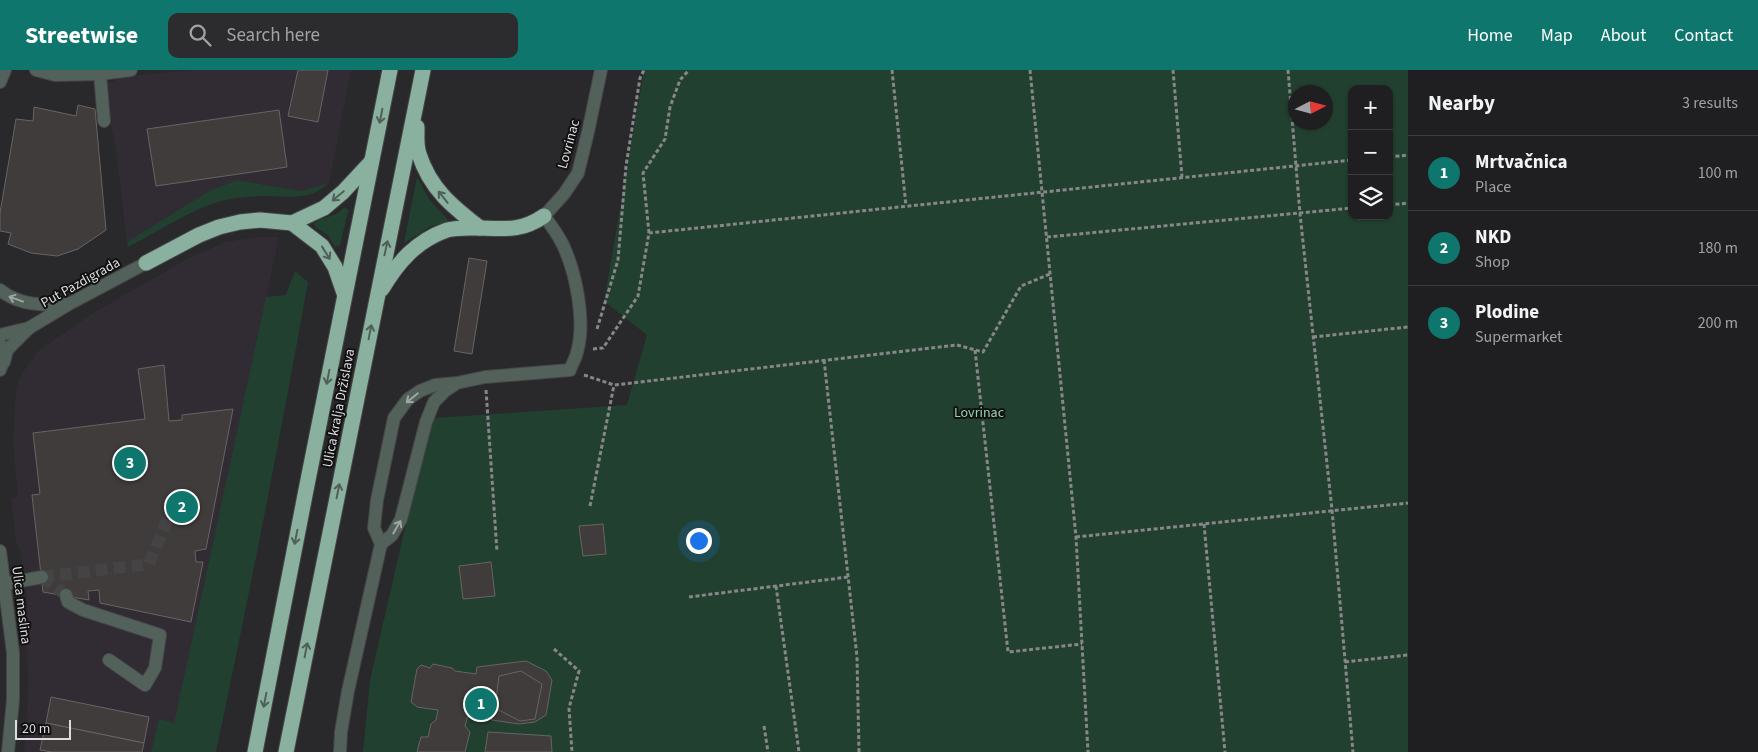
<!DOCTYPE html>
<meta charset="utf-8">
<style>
body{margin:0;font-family:"Source Sans 3",sans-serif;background:#2c2b2d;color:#f1f3f6}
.controls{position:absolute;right:15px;top:15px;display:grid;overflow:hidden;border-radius:10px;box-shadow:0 1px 4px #0004}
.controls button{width:45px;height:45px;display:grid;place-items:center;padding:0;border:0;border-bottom:1px solid #3c3c3e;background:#1f1e20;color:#f1f3f6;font:25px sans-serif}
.compass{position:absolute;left:1288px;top:15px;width:45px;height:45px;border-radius:50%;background:#1f1e20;box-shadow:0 1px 4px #0004;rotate:84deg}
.scale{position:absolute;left:15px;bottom:12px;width:56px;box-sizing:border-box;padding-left:5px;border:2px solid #dddcde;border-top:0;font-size:14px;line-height:18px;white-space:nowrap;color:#dddcde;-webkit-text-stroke:4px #111112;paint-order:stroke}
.you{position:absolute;left:698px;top:470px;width:18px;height:18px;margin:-12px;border:4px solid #fff;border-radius:50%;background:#1a73e8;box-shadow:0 0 0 8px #1a73e833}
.badge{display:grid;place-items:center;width:32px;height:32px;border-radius:50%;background:#0f766e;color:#fff;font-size:16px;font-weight:700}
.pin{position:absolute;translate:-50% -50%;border:2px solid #fff;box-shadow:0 1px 5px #0006}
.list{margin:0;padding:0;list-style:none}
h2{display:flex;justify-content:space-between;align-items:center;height:65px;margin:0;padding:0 20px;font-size:21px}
h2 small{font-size:16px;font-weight:400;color:#a1a2a5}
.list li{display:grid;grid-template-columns:32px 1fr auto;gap:15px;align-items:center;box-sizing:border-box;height:75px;padding:0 20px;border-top:1px solid #3c3c3e}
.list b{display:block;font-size:19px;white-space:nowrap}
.list p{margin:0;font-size:16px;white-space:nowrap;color:#a1a2a5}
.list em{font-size:16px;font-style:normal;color:#a1a2a5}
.icon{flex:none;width:28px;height:28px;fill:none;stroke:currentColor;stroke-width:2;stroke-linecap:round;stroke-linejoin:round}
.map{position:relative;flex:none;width:1408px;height:682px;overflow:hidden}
header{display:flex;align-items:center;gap:30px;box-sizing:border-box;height:70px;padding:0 25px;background:#0f766e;color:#fff}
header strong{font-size:24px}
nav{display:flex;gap:28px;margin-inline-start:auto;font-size:18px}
.search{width:350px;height:45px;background:#2c2b2d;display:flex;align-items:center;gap:12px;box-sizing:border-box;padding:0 18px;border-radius:10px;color:#a1a2a5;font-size:19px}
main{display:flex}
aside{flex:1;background:#1f1e20}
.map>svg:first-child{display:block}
.built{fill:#312c34}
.green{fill:#224030;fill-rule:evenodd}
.building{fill:#3f3c3b;stroke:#676463}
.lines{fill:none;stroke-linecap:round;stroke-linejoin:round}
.minor-tunnel{stroke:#444345;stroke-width:12;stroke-dasharray:12 6;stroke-linecap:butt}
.minor-casing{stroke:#464547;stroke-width:14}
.highway-casing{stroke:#464547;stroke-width:17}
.path{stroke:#878688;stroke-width:3;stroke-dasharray:4 2.5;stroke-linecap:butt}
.minor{stroke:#52615a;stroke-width:12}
.highway{stroke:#8ab09f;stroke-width:15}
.oneway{stroke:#4e6058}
.oneway2{stroke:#9ea5a3}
.labels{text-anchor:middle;stroke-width:4;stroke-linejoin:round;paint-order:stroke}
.street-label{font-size:14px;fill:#dddcde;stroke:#111112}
.park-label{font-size:14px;fill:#97d2b0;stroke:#111112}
</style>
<header>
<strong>Streetwise</strong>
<div class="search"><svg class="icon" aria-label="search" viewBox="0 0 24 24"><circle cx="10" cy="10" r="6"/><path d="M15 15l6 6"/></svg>Search here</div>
<nav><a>Home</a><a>Map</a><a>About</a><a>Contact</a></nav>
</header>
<main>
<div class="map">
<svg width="1408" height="682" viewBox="0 0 1408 682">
<rect width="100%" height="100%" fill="#29282a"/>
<g class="built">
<path d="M195,0H351L329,113L301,121L237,110L209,121L127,172L116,80L103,13L115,12V7Z"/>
<path d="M257,167H279L174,654L159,650L151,682H24L27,654L28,605L24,542L28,536L20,480L16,472L11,428L18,427L13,371L16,320L21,305L38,281L93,243L189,188L226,172Z"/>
</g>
<g class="green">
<path d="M644,0H1408V682H363L370,610L417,406L434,348L627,335L647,265L604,231ZM1352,19H1389V146H1352ZM1296,22H1326V52H1296Z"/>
<path d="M417,107L429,129L448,150L446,153L431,156L404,173Z"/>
<path d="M237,110L301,121L329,113C307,133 287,125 260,126C246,127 231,128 218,132C189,141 155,163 128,177L127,172L209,121Z"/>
<path d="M344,138L348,139V142L340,175L335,177L328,165L316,158L314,154L319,150L336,144Z"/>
<path d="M295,201L308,212C280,369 249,526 216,682H151L159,649L174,653L266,227L286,225Z"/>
</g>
<g class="building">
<path d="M298,0H328L318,52L288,46Z"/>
<path d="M78,35L95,39L106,160L78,179L57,186L31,183L8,174L11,163L0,161V143L16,49L33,51L34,37L76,46Z"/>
<path d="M279,40L287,97L156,116L147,59Z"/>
<path d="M469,188L487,191L472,284L454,281Z"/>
<path d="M164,295L169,351L182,350V345L233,339L206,479L195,481L196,492H203L191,552L100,533L99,520L88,521L89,530L43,522L32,425L40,424L33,363L145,349L138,299Z"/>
<path d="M603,454L606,484L583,486L579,456Z"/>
<path d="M491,492L495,526L463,529L459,496Z"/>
<path d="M526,591L546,601L552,610L546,645L535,652L519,654L492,650L490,646L479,644L476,647L468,645L465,656L470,662L465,682H417L421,667H428L431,654L436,650L438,640L417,637L411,632L417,599L421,595L430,598L433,594L452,598L455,601L476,604L477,597Z"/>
<path d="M521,601L542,614L535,649L520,651L495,638L499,606Z"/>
<path d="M51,627L149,647L144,673L46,653Z"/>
<path d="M46,653L144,673L142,682H52L40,680Z"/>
<path d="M488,662L551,666L552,682H485Z"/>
</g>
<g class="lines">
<g class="minor-tunnel">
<path d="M42,507L149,494L168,448"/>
<path d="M42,507L66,525"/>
</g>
<defs>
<g id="minor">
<path d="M36,0L55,5L100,4"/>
<path d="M0,12L5,0"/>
<path d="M104,51L100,4L131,0"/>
<path d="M0,220C19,235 43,236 67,234"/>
<path d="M0,265L29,258"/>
<path d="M0,274C5,283 4,291 0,300"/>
<path d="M4,292L7,280L29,258L69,234L146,193"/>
<path d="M457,313L445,321L434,332L426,352L401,449L392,465L381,474L374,458L377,430L394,348L408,329L420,321L435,315L457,313L485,307L570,300C572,294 576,288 577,282C586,252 576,203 563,175C558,165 551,155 544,146L564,124L578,103L588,62L601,0"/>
<path d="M0,481L13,583V630L8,682"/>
<path d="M4,514L42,507"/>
<path d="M66,525L68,532L83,540L160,565L155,598L145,615L109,590"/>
<path d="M340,682L341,662L348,621L381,474"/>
</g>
<g id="highway">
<path d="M417,57C417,65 416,76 419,84C430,119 453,137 480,158"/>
<path d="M292,153L322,176L335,197L344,223"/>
<path d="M146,193L199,165L219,157L240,152L260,150L292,153L324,138L343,122L371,92"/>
<path d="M382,219C398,192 416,171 447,160C456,157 471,158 481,158C507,159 522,161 544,146"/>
<path d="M255,682L306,420L390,0"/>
<path d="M286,682L423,0"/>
</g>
</defs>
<use href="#minor" class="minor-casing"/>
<use href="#highway" class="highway-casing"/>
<g class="path">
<path d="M892,0L906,136"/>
<path d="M1030,0L1076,467L1088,682"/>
<path d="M1173,0L1182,107"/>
<path d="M1288,0L1300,144L1332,440L1353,682"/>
<path d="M1389,87L1408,85"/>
<path d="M1389,135L1408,133"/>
<path d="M649,163L643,103L665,69L670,37L680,10L689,0"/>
<path d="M1047,167L1352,138"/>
<path d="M597,259L618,190L626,96L640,8L644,0"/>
<path d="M1313,267L1408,257"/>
<path d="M593,279L603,278L638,226L649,163L1352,90"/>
<path d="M975,280L1008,582L1082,574"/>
<path d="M824,290L857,587L859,682"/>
<path d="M584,305L614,315L957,275L983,282L1021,216L1050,204"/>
<path d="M486,320L497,482"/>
<path d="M590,436L614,315"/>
<path d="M1204,454L1225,682"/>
<path d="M1076,467L1408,433"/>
<path d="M776,516L799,682"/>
<path d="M689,527L848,507"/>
<path d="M554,579L579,601L569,638L572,682"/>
<path d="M1345,592L1408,585"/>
<path d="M764,656L768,682"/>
</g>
<use href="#minor" class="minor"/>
<use href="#highway" class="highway"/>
</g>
<defs><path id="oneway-shaft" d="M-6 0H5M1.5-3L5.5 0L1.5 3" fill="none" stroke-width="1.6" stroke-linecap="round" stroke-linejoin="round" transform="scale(1.25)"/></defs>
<g class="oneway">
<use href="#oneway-shaft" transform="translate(381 46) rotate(101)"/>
<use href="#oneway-shaft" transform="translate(338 126) rotate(140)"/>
<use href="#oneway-shaft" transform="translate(443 127) rotate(-129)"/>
<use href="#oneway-shaft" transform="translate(386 178) rotate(-78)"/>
<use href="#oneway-shaft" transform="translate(326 183) rotate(58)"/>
<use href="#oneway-shaft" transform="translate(370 262) rotate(-79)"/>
<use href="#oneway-shaft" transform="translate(328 307) rotate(101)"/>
<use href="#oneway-shaft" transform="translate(338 421) rotate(-79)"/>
<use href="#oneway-shaft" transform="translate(296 467) rotate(101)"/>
<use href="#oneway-shaft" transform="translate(306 580) rotate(-79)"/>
<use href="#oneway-shaft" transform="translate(265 630) rotate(101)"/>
</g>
<g class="oneway2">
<use href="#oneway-shaft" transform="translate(16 229) rotate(-160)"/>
<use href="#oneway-shaft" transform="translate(412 328) rotate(141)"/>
<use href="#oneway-shaft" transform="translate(397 457) rotate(-60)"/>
</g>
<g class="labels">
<g class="street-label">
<text transform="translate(568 74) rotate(-75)" y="5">Lovrinac</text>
<text transform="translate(80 212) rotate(-29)" y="5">Put Pazdigrada</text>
<text transform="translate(338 338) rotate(-79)" y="5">Ulica kralja Držislava</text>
<text transform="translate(22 535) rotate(83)" y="5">Ulica maslina</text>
</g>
<g class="park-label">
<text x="979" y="347">Lovrinac</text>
</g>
</g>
</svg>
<div class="controls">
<button>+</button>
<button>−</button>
<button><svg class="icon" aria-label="layers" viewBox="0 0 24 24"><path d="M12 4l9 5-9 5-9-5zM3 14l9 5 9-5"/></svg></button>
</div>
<svg class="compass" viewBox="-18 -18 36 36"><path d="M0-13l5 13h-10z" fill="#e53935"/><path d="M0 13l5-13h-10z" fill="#a1a2a5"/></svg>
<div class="scale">20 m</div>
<div class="you"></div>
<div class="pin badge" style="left:481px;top:634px">1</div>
<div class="pin badge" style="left:182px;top:437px">2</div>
<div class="pin badge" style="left:130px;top:393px">3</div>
</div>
<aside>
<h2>Nearby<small>3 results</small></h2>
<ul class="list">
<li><span class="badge">1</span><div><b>Mrtvačnica</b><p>Place</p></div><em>100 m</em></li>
<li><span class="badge">2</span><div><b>NKD</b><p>Shop</p></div><em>180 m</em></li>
<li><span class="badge">3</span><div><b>Plodine</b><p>Supermarket</p></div><em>200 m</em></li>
</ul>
</aside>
</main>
